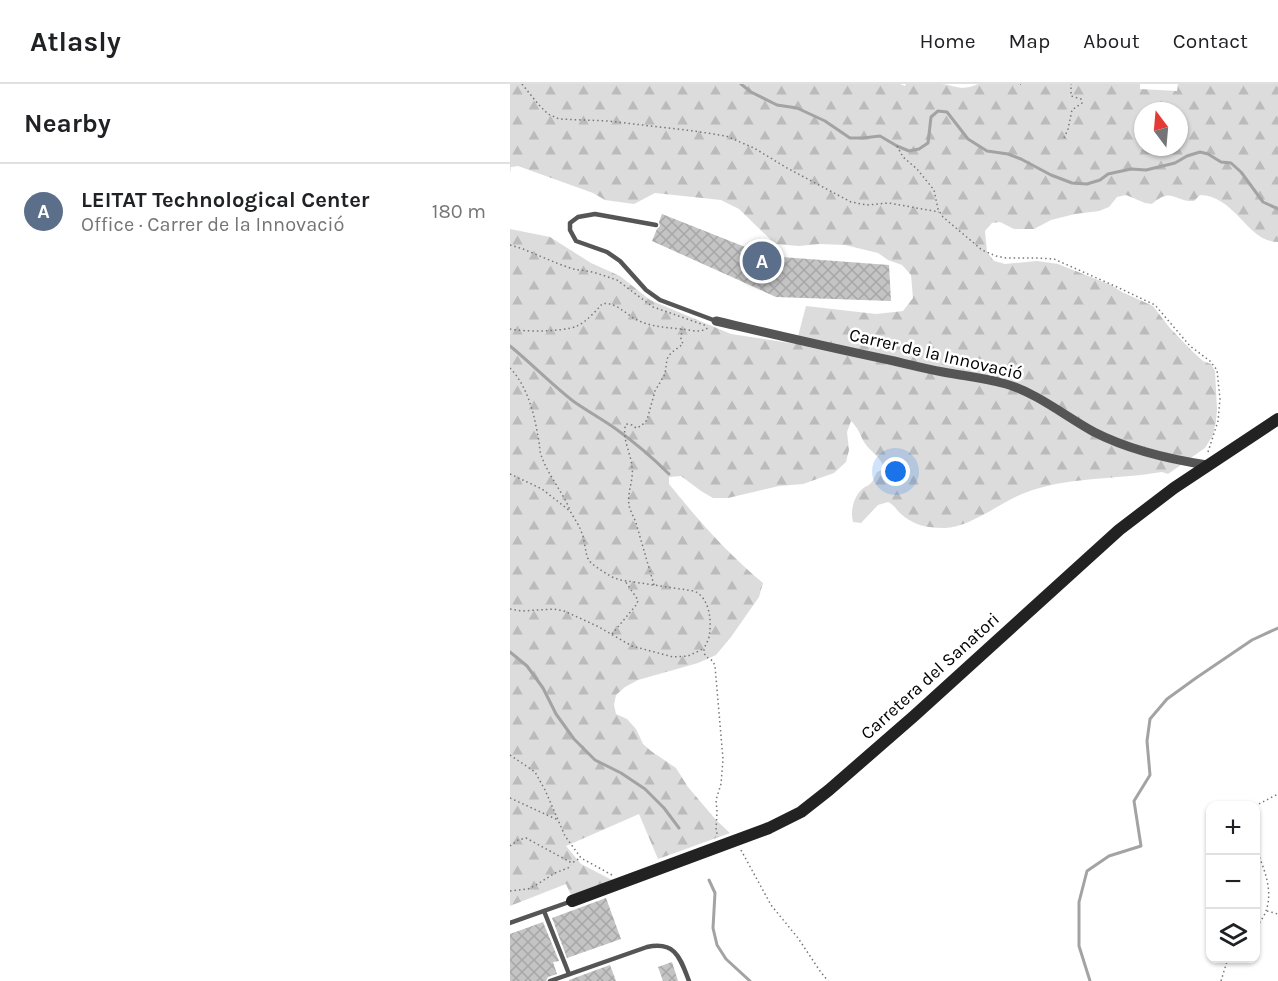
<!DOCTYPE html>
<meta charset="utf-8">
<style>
body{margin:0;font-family:Karla,sans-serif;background:#f2f2f2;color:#202124}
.controls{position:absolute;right:18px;bottom:18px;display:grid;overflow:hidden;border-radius:12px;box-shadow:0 2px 4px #0004}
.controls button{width:54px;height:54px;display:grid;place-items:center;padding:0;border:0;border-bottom:2px solid #e0e0e0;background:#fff;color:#202124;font:30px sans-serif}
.compass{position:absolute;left:624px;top:18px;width:54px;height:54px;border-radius:50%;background:#fff;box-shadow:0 2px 4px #0004;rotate:344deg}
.you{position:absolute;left:386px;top:388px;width:21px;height:21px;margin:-15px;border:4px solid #fff;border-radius:50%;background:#1a73e8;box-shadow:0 0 0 9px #1a73e833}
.badge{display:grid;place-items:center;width:39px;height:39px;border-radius:50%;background:#2563eb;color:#fff;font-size:20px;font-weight:700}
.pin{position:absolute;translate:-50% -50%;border:3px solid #fff;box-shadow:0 2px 6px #0006}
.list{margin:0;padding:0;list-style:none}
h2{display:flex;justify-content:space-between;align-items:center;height:78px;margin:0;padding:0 24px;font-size:26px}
h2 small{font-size:20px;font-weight:400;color:#757577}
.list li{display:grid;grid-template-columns:39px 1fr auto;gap:18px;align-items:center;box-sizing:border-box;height:96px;padding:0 24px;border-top:2px solid #e0e0e0}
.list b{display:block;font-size:22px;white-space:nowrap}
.list p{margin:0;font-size:20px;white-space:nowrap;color:#757577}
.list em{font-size:20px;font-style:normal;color:#757577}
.icon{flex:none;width:33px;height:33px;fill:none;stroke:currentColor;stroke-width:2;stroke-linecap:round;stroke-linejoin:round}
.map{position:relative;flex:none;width:768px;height:897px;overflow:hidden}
header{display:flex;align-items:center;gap:36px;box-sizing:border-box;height:84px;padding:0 30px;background:#fff;border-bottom:2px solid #e0e0e0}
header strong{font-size:28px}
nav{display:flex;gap:33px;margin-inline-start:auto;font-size:21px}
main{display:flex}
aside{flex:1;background:#fff}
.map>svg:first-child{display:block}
.forest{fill:url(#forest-firs);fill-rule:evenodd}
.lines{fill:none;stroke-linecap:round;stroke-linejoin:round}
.stream{stroke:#a3a3a3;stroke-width:3}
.building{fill:url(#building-cross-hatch)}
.path{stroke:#777;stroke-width:1.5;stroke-dasharray:1.5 3;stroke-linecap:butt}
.lane{stroke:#555;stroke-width:4.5}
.street{stroke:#555;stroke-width:9}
.secondary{stroke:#222;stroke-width:12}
.labels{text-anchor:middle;stroke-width:5;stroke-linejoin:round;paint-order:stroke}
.street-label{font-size:18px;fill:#000;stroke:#fff}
</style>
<header>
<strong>Atlasly</strong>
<nav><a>Home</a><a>Map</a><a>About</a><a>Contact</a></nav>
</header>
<main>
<aside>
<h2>Nearby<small></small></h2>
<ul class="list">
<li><span class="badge" style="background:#5c6f8a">A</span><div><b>LEITAT Technological Center</b><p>Office · Carrer de la Innovació</p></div><em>180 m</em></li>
</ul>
</aside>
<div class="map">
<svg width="768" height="897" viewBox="0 0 768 897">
<defs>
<pattern id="forest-firs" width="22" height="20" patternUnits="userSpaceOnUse" patternTransform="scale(1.5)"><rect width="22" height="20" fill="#dcdcdc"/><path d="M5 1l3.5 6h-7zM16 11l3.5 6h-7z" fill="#bbb"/></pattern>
<pattern id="building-cross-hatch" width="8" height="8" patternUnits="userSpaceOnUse" patternTransform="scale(1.5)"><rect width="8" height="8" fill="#c4c4c4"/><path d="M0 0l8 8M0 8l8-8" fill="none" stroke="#a7a7a7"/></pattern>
</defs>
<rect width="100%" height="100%" fill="#fff"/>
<path class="forest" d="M0,0H390L395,2L396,0C408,0 419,0 430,0C447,1 450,8 468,0H630V5L667,7L668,0H768V158C737,158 726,112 690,111L684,117C664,118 662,102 642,120L635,119L616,111L607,113L599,123L589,127L565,130L541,136L524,145H504L490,138L482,139L475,147L477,168L484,177L495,180L527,177L548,180L601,201L612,208L643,222L659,243L682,267L693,277L701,280L705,287L707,325L706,337L703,351L695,364L658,390L652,388C606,396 556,392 512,410C490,419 457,445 433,444C417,444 403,441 391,430C386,426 385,421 378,418L368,421L351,439L343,438C340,426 344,410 355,403C356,402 358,402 360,400C363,398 365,392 367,388L374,385C372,373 360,368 354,358C349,349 349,345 341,337L337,348L339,366L336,378L324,389L293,400L269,402L218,414H203L191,407L171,392L159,393V400C188,436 218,470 253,499L249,513L221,553L206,571L188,579L128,596L115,603L106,611L104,621L106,630L117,635L126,645L133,660L141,667L166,684L178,703L206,736L220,749L148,775L129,730L56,762L71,780L102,796L61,811L56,800L0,822V145L40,153L81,179L110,192L140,216L221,250L286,260L296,222L366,230L393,227L403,214L401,191L392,181L378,176L368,169L335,161L310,160L289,162L265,160L229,125L211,116L145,109L124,120L95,116L83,109L8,82L1,83L0,90ZM633,27H669V63H633Z"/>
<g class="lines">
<g class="stream">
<path d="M231,0L241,8L267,21L287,24L315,37L340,54H353L370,52L387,62L399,67L409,65L418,59L421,33L428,27L437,28L458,55L477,67L498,70L511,75L541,91L562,99L577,100L590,96L598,90L621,85L636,86L665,79L677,72L690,68L698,70L711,78L721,79L731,88L753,118L768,125"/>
<path d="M0,262C22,280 41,300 63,317C77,327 92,335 106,345C124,358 143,374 159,390"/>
<path d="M0,568L17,582L33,604L46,630L64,655L85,676L111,689L135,705L154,724L169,744"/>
<path d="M199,796L205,809L203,844L207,861L216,875L240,897"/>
<path d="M580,897L569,862V818L577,787L599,772L631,762L624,717L640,691L637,657L640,635L657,615L686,594L742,556L768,544"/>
</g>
</g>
<g class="building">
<path d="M152,130L258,172L379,181L381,217L266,213L142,157L147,145L150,142L149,138Z"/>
<path d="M96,814L111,855L57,874L42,834Z"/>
<path d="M33,838L49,877L43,878L47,890L38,893L36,897H0V850Z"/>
<path d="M162,878L168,897H153L148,883Z"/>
<path d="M100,881L106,897H59V896Z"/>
</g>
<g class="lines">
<g class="path">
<path d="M12,0L28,20L38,30L49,35L98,37L184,47L216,52L244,64L277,84L341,118L357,121L379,119L429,128"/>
<path d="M510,0H511"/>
<path d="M554,54L558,45L562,26L572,19L571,15L561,12V0"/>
<path d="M387,62L393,73L407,85L424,106L428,125L433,133L472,166L486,172L496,174H526L544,175L607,203L645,221L680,262L700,277L707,286L710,315L708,337L698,368"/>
<path d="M0,161L13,165L49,180L63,185L83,188L107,196L143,223L197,242"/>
<path d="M0,245C14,248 53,248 67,242C76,238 85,228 92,220C104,217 115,229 125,235C144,245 164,243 185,247H191L198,244"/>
<path d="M0,284C17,302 24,328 28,353C30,359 29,365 31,371C38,391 52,407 60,426"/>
<path d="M0,390L32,405L60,427L69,442L73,452L77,473L81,479L89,485L102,493L110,496L184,507C200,514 202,537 199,553C198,558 194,562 194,567C194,572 198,574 203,577L205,582L213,675L211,700L206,716L207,727L206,746L208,753"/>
<path d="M144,501L126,439C124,433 120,427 119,421C117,408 124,395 122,383C121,369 111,353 116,340L122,341L126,344L131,342L137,336L145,307L155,290L157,275L161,269L173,260L171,255L172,245"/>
<path d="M0,525L12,527L44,525L54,527L87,542L122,562L163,573L178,572L193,565"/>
<path d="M102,550L127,520L128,516L115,497"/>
<path d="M0,671L25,688L35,706L55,752L71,774L102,791"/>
<path d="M0,714L48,736"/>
<path d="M745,722L768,710"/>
<path d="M0,762L8,756L16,754L62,779L70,774"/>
<path d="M746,765C757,791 768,819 746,843"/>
<path d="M231,766L261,821L288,854L310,887L318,897"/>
<path d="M0,807L18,805L26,801L45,789L58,784L61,781"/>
<path d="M757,827L768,830"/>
<path d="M711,897L718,874"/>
</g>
<g class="lane">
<path d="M146,141L85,130L68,133L60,139V146L66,157L97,168L110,177L136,206L150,216L206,237"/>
<path d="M34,827L59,890"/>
<path d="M0,839L62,817"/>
<path d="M40,897L137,863C166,857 170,874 179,897"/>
</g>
<path class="street" d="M206,237C266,251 325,265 384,277C401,281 417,285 433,288C454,292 475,294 496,300C527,309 555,332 584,348C619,366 658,375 697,381"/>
<path class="secondary" d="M62,817L259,744L291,728L319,706L404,632L609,446L664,404L768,335"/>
</g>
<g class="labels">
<g class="street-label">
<text transform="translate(426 270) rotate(13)" y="6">Carrer de la Innovació</text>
<text transform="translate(420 592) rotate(-42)" y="6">Carretera del Sanatori</text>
</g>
</g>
</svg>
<div class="controls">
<button>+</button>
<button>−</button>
<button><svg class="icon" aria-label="layers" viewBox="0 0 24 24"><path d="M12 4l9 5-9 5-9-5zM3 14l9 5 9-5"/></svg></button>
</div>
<svg class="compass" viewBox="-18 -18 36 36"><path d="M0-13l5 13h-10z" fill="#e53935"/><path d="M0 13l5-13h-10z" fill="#757577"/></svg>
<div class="you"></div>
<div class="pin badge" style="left:252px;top:177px;background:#5c6f8a">A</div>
</div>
</main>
